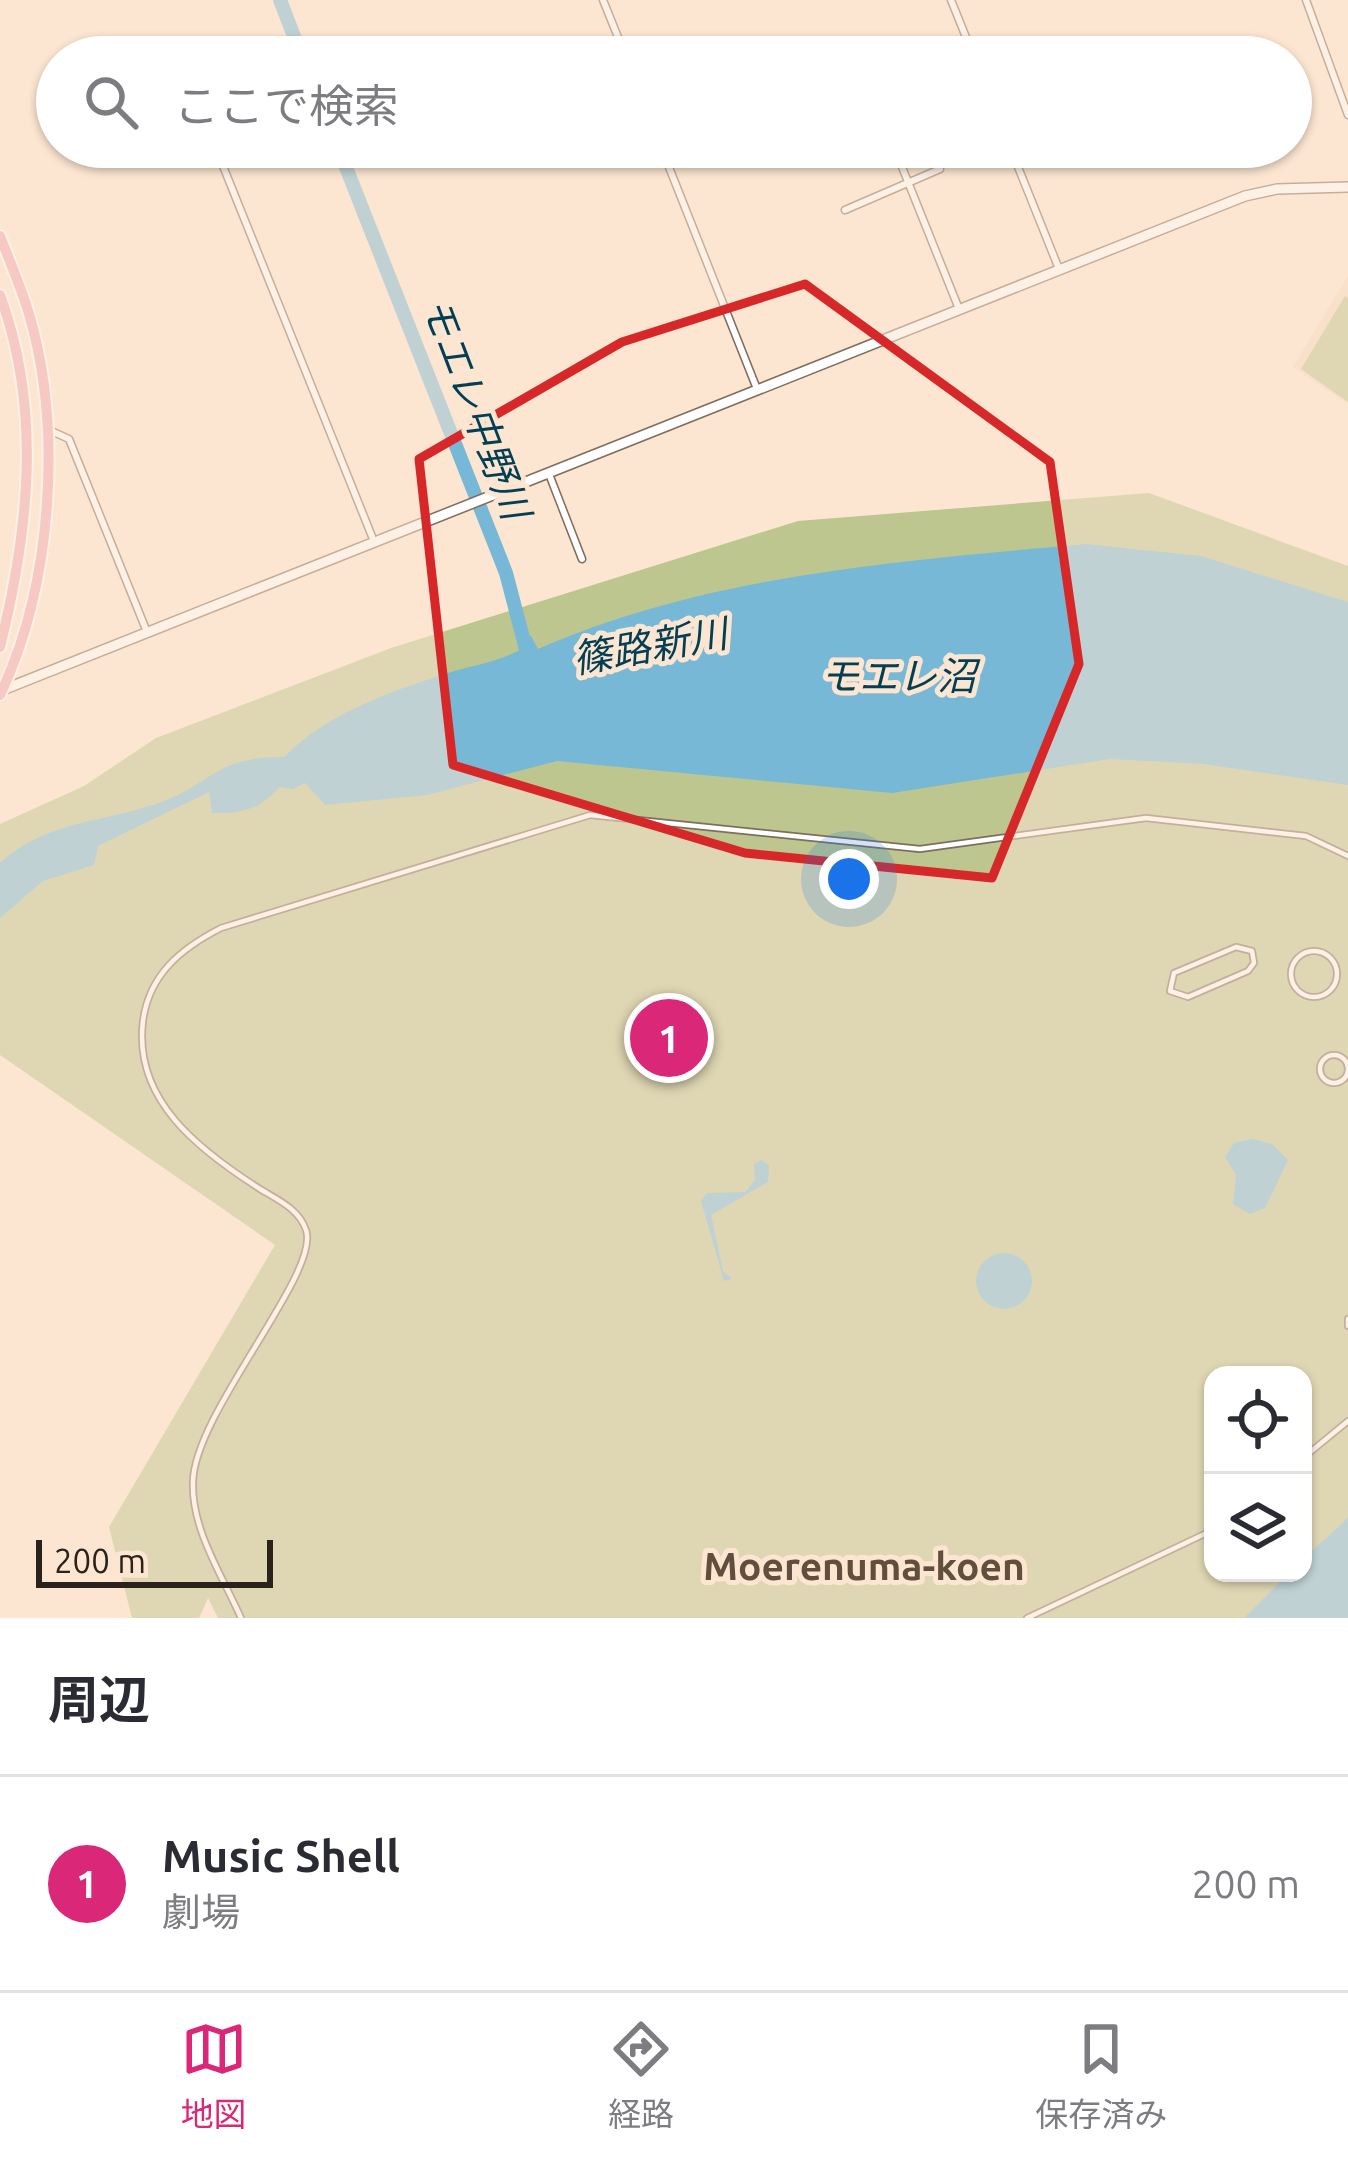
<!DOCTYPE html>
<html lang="ja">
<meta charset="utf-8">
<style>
body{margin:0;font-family:Ubuntu,"Noto Sans JP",sans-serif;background:#f2f2f3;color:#2b2b33}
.controls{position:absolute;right:36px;bottom:36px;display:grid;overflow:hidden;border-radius:24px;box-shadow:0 3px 9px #0004}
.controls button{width:108px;height:108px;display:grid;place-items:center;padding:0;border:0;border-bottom:3px solid #e1e1e2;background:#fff;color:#2b2b33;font:60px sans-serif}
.scale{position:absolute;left:36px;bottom:30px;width:237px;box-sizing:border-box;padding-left:12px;border:6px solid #2b231b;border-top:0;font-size:33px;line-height:42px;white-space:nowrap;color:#2b231b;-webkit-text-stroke:9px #fce6d1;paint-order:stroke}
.you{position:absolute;left:849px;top:879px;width:42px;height:42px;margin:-30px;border:9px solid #fff;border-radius:50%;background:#1a73e8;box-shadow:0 0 0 18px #1a73e833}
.badge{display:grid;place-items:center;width:78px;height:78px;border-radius:50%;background:#db2777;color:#fff;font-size:39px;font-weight:700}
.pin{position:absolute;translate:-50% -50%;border:6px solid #fff;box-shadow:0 3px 12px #0006}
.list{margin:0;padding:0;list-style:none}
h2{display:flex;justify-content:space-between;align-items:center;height:156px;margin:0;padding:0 48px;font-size:51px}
h2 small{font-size:39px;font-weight:400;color:#7c7c81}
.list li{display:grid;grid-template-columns:78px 1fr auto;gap:36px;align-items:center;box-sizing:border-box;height:216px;padding:0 48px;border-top:3px solid #e1e1e2}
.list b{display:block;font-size:45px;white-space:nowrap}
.list p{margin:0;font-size:39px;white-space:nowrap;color:#7c7c81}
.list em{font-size:39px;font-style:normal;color:#7c7c81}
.icon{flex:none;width:66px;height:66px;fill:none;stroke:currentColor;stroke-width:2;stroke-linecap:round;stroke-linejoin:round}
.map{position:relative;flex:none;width:1348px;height:1618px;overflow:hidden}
.search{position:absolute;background:#fff;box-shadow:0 3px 9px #0004;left:36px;right:36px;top:36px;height:132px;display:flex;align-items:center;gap:30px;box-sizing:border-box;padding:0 42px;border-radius:66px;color:#7c7c81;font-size:45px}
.sheet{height:372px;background:#fff}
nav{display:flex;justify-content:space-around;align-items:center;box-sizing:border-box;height:168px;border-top:3px solid #e1e1e2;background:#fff;font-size:33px;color:#7c7c81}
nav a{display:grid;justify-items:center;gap:6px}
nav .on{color:#db2777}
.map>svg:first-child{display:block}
.built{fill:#f6d9c0}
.green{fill:#bcc68e;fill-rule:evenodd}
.water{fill:#76b8d6}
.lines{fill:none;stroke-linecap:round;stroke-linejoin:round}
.river{stroke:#76b8d6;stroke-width:14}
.pedestrian-casing{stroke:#816d5b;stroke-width:8}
.minor-casing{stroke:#816d5b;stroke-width:9}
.tertiary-casing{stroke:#816d5b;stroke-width:12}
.primary-casing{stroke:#fff;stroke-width:14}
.pedestrian{stroke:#fff;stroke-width:4.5}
.minor{stroke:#fff;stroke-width:6}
.tertiary{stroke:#fff;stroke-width:9}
.primary{stroke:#f0a7b5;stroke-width:10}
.marked{fill:none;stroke:#d62828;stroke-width:9;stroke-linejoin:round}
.labels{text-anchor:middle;stroke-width:10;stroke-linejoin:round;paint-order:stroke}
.water-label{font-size:39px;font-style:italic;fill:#023e54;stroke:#fce6d1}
.neighbourhood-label{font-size:39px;font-weight:bold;fill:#614e3d;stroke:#fce6d1}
</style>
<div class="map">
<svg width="1348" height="1618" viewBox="0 0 1348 1618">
<rect width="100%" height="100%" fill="#fce6d1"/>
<path class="built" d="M1348,276V404L1293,367Z"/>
<g class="green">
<path d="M1345,296L1348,298V402L1301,369Z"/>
<path d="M1149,493L1348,566V1618H218L208,1598L199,1618H132L109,1527L275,1245L0,1055V824L84,786L156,738L391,648L798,521ZM1213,1375H1303V1573H1213Z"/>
</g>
<g class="water">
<path d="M1086,544L1201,556L1348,602V785L1203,764L1110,759L892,793L557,761L427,795L325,805L305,783L293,789L279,787C261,809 241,814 212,813L209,792L98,846L94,865L43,881L0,918V863C46,821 99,823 156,804C214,784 212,757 284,757C329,711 397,689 458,670C480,664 499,661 520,650L517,639L531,636L538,649C709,574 902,561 1086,544Z"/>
<path d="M1253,1139L1272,1144L1288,1160L1265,1208L1250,1214L1233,1204L1236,1175L1225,1157L1234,1143Z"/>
<path d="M761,1160L769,1165L768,1182L711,1215L723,1271L732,1279L724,1281L701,1201L707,1193L745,1192L755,1180L754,1164Z"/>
<circle cx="1004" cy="1281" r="28"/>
<path d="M1348,1518V1618H1244L1289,1573H1303V1559Z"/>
</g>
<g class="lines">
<g class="river">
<path d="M280,0L302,57"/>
<path d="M338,147L506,573L527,653"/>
</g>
<defs>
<g id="pedestrian">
<path d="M1236,947L1252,951L1254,963L1248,971L1188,997L1170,991L1174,973Z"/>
<circle cx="1314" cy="974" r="23"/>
<circle cx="1334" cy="1069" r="14"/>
<path d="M1348,1319V1326"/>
<path d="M1303,1458L1348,1421"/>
<path d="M241,1618C223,1577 191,1529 193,1482C194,1413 321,1273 306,1230C299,1209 278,1200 260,1189C199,1150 133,1100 143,1021C149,974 182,948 221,928L590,815L920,849L1146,818L1306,836L1348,856"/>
<path d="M1027,1618L1213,1530"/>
</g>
<g id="minor">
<path d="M603,0L626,57"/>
<path d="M951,0L974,57"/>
<path d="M1306,0L1348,115"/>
<path d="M661,147L757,389"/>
<path d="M894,147L959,309"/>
<path d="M1010,147L1059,269"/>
<path d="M221,161L373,539"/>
<path d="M845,210L940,169"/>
<path d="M49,430L69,439L147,632"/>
<path d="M549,474L582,559"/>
</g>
<path id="tertiary" d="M0,691L1245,196L1277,189L1348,187"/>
<g id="primary">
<path d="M0,236C10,262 21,287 29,314C63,430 52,586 0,695"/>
<path d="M0,295C42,410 29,530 0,647"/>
</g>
</defs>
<use href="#pedestrian" class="pedestrian-casing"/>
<use href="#minor" class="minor-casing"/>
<use href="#tertiary" class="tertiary-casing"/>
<use href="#primary" class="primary-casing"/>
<use href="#pedestrian" class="pedestrian"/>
<use href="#minor" class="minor"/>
<use href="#tertiary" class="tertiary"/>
<use href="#primary" class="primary"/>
</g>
<path d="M0 0H1348V1618H0ZM805,284L1050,462L1079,664L992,878L745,853L453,765L419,459L622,342Z" fill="#fce6d1" fill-opacity=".55" fill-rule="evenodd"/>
<path class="marked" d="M805,284L1050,462L1079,664L992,878L745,853L453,765L419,459L622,342Z"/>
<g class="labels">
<g class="water-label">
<text transform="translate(476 408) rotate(69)" y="14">モエレ中野川</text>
<text transform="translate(650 646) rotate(-10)" y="14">篠路新川</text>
<text x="898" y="690">モエレ沼</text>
</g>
<g class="neighbourhood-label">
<text x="864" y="1580">Moerenuma-koen</text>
</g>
</g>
</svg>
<div class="controls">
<button><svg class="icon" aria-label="locate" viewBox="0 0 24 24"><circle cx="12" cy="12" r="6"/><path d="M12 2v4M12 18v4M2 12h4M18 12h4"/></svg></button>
<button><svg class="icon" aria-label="layers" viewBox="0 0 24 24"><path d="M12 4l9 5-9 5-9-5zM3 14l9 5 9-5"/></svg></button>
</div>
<div class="scale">200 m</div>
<div class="you"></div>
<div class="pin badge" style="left:669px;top:1038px">1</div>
<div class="search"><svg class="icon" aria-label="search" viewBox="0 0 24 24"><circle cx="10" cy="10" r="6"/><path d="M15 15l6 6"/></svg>ここで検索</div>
</div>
<section class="sheet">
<h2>周辺<small></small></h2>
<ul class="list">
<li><span class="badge">1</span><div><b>Music Shell</b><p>劇場</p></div><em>200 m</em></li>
</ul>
</section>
<nav>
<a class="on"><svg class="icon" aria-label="map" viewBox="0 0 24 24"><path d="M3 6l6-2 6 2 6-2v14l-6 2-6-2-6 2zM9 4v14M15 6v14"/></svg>地図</a>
<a><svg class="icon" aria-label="directions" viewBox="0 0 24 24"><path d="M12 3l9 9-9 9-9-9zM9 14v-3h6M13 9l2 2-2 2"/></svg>経路</a>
<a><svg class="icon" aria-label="saved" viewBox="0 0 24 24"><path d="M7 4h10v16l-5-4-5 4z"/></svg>保存済み</a>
</nav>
